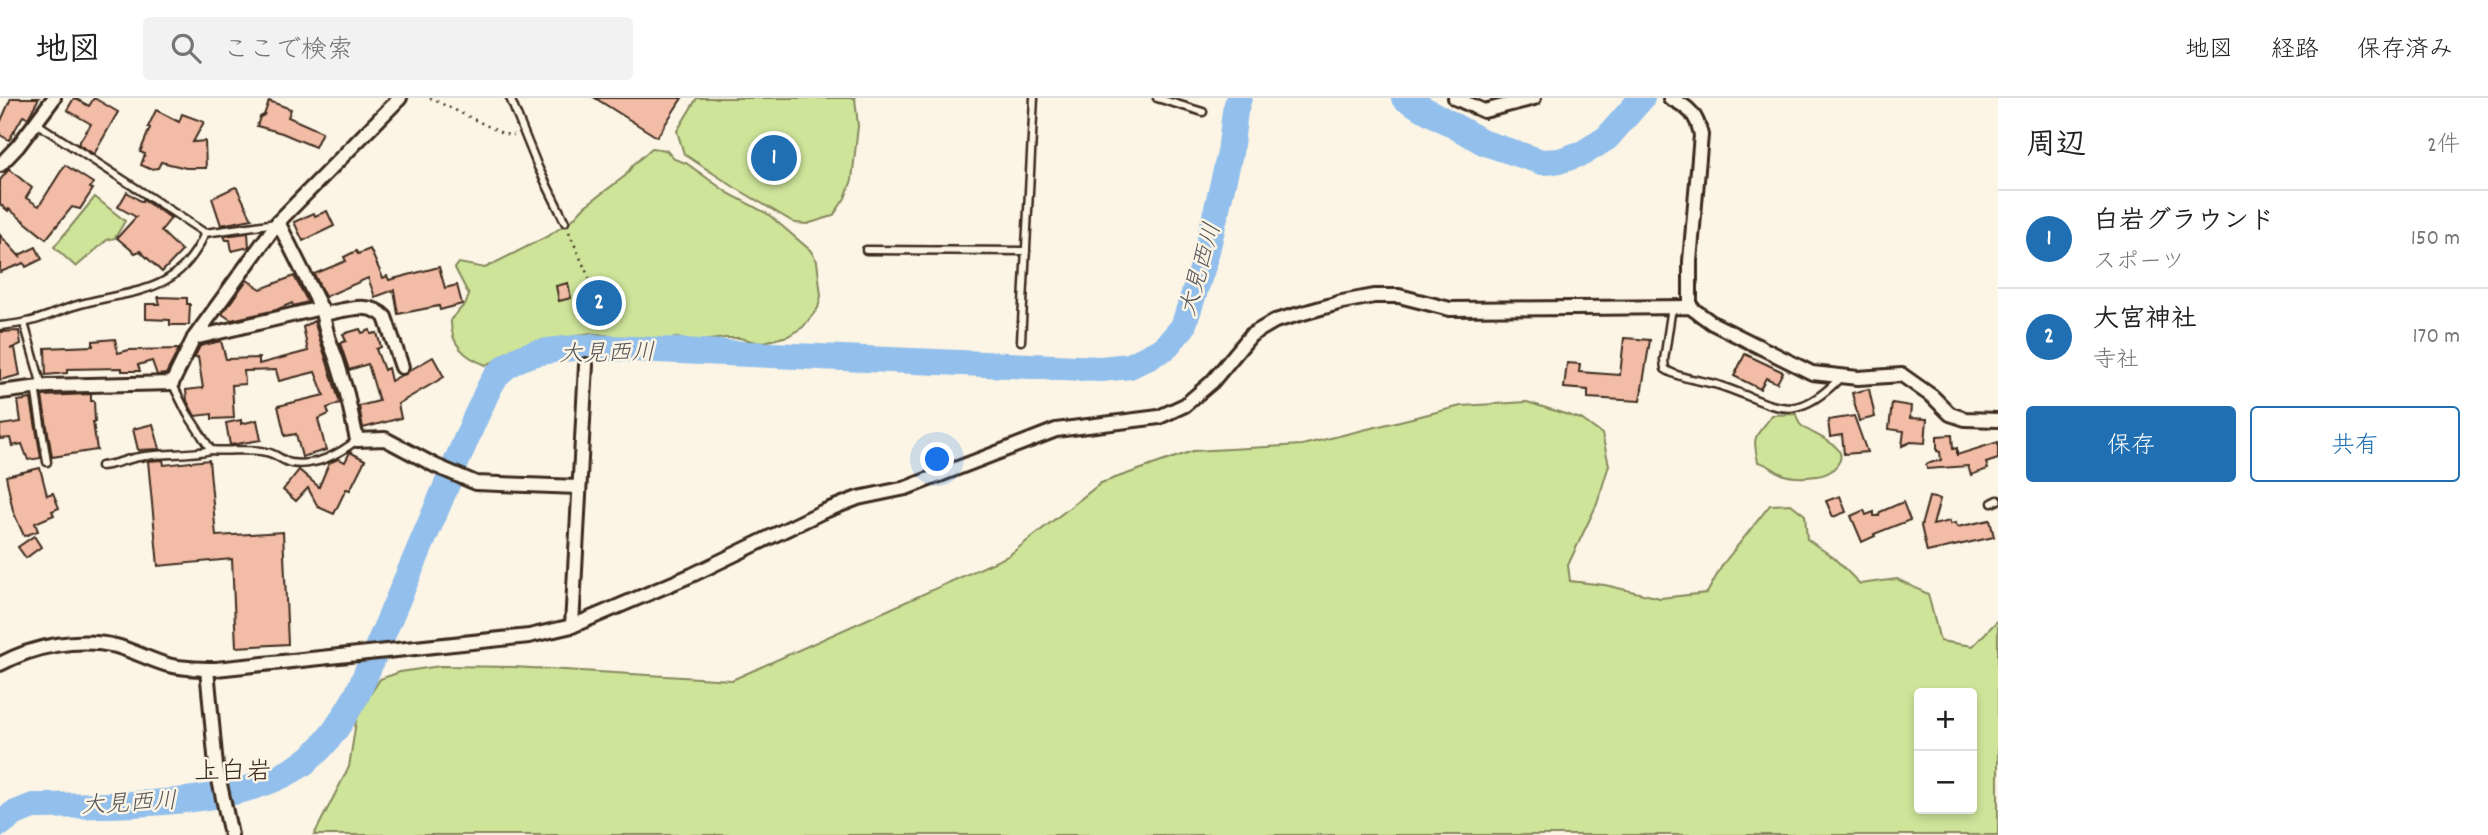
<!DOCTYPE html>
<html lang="ja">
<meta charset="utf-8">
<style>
body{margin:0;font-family:Dekko,"Klee One",sans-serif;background:#f2f2f2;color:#222}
.controls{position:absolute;right:21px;bottom:21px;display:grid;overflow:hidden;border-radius:7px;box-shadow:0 4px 10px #0003}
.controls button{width:63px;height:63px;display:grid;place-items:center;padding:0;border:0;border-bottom:2px solid #e0e0e0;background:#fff;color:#222;font:35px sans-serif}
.you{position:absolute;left:938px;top:362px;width:24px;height:24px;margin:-18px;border:5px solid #fff;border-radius:50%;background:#1a73e8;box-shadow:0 0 0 10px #1a73e833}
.badge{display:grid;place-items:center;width:46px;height:46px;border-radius:50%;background:#1f6fb2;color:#fff;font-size:23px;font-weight:700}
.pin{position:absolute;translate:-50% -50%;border:4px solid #fff;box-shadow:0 2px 7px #0006}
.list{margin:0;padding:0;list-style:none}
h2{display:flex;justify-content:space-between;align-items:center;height:91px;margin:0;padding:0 28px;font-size:30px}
h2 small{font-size:23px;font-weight:400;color:#767676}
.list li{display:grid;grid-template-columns:46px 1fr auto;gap:21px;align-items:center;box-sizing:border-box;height:98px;padding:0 28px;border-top:2px solid #e0e0e0}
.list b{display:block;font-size:26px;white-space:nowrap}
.list p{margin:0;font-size:23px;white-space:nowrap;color:#767676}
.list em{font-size:23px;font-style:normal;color:#767676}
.actions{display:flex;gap:14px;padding:21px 28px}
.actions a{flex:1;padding:16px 0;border:2px solid #1f6fb2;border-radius:7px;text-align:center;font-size:24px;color:#1f6fb2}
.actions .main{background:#1f6fb2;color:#fff}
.icon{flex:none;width:38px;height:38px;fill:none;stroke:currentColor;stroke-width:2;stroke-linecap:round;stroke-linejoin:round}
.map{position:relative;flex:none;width:1998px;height:737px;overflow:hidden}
header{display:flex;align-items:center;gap:42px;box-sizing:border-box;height:98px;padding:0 35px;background:#fff;border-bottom:2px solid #e0e0e0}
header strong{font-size:33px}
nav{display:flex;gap:38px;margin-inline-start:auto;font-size:24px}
.search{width:490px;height:63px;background:#f2f2f2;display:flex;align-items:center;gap:18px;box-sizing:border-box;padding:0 24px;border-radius:7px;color:#767676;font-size:26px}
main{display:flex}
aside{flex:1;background:#fff}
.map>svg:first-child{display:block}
.green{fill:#cee499;stroke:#84875c;stroke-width:2;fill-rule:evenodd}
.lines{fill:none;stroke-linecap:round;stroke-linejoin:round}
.river{stroke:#92bfec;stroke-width:26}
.building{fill:#f2bca6;stroke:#3b2a1e;stroke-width:2}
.service-casing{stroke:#3b2a1e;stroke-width:11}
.minor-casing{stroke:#3b2a1e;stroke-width:18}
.path{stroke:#3b2a1e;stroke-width:2.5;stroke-dasharray:2 5;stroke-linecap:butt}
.service{stroke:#fcf5e5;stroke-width:6}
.minor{stroke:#fcf5e5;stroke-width:12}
.labels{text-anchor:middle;stroke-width:5;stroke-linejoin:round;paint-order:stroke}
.water-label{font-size:24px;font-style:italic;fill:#55575c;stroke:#fcf5e5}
.quarter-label{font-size:26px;fill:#3b2a1e;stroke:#fcf5e5}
</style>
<header>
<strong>地図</strong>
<div class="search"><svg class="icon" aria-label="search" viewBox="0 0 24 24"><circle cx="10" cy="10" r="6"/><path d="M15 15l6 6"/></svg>ここで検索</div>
<nav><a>地図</a><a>経路</a><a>保存済み</a></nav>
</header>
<main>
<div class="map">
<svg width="1998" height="737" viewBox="0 0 1998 737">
<rect width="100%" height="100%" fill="#fcf5e5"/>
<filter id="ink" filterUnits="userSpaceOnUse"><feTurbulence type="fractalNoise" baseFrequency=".0143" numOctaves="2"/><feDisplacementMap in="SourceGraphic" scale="14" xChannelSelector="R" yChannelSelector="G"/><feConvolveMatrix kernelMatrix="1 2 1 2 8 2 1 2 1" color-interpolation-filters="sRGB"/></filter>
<g filter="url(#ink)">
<g class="green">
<path d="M697,0H855L858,28L852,82L845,100L833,118L807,126L795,125L734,89L684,56L677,33Z"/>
<path d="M652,50L666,52L674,61L686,65L728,95L768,116L810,152L817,163L821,198L818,210L803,229L788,238L760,245L740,240H725L693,244L677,240L642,245L624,240L590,235L529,247L486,267C464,259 450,246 451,221L466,205L469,197L455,170L459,165L485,170L550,137L573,121L585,108L625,78L633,67Z"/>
<path d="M95,99L125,123L115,140L107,142L76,169L54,149Z"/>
<path d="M1527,304L1581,321L1602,336L1609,367L1597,406L1568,467L1570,483L1605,487L1660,500L1707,495L1723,466L1770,407L1791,406L1805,417L1807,441L1834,460L1860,486L1897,481L1928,496L1940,543L1973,548L1998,522V737H314L349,669L357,617L380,581L400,574L440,568L514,569L732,582L1008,458L1101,385L1193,353L1302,347L1461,308ZM1919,595H1972V711H1919Z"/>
<path d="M1796,316C1797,318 1798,324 1800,326C1809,338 1862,348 1831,373C1822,380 1793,381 1782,376C1773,372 1769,366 1758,364C1751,333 1757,340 1772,317Z"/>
</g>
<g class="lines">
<g class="river">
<path d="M1404,0L1485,45L1542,64L1559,63L1583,55L1607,40L1642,0"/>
<path d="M0,726L13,716L33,708C110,706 241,712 305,664C329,646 342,622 357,597L476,318C483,305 489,285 499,275C522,251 557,252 587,249L1101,271L1130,268L1165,250L1183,229L1204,165L1230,55L1235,13L1239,0"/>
</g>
</g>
<g class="building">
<path d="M11,0H39L28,20L23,18L9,42L0,37V25Z"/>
<path d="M74,0L89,8L94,0L118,14L94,56L78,46L91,26L67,12Z"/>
<path d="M595,0H682L657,39Z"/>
<path d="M269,3L291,11L288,19L322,34L315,49L282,35L257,28L260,19L264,17Z"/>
<path d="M156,12L179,24L182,16L204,24L193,44L205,43L206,70H186L161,64L158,70L150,71L141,67L145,56L140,54L150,30L148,29Z"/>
<path d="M65,67L93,85L90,90L93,91L80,111L72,109L46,141L9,111L8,113L0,106V82L9,71L32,90L26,100L39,108Z"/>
<path d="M235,89L237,90L252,121L221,127L212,100Z"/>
<path d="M127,94L142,104L143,102L171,120L161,133L182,153L162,174L140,153L135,155L117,140L136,119L118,109Z"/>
<path d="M327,113L334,128L303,143L294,124L314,115L315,118Z"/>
<path d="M248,135L249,149L232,153L230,142H226L224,138Z"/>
<path d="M0,137L21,160L19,157L36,149L42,161L26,169L24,165L0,174Z"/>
<path d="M370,151L383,180L387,178L389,182L439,169L445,190L457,187L462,206L440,212L439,208L398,216L394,192L375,199L368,180L325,199L314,176L346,163L344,159L356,153L358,156Z"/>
<path d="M294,178L308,204L293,208L292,205L276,212L231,222L222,216L247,182L261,191Z"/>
<path d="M568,185L571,200L559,203L556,188Z"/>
<path d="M601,191L609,210L595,215L588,196Z"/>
<path d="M158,199L187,200V206H190L189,227H170V222L146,221V206H160Z"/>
<path d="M314,223L340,305L327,310L329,316L318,321L326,352L302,359L296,336L285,338L278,308L324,297L315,274L279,283L276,272L244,273L245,286L232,287L234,320L212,321V316L195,318L187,303L186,292L203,290L198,259L194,260L200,248L221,243L226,261L259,260V266L308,253L303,229Z"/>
<path d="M360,231L362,235L370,232L371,236L377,235L381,249L376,251L384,272L388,270L391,283L433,259L444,279L398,306L401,320L363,330L359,308L379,303L368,266L349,272L340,245L346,243L343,236Z"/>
<path d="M19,233L21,246L10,251L15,250L20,277L0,282V234Z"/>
<path d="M1624,240L1650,242L1640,303L1588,300V292L1564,290L1567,265L1580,266L1579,274L1620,277Z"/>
<path d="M115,241L118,255L129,252L179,251L166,276L157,277L152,263L138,267L140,273H122V270L67,271V275L46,277L45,250L93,248V243Z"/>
<path d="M1745,256L1783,274L1777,285L1766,280L1760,291L1734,278Z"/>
<path d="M1869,291L1875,319L1859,323L1852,295Z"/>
<path d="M91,296V303H94L95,324H93L97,352L52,359L42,298Z"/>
<path d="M31,301L41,360L28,362L22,346L12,348L10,340L0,341V327L21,324L18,303Z"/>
<path d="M1892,305L1911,308L1910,320L1927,321L1925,345L1911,344L1902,348L1904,333L1889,331Z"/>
<path d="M1854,318L1867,354L1844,356L1842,337L1830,339L1828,322Z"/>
<path d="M241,322V326L257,322L261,342L230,347L226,325Z"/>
<path d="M153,326L160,351L138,352L133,331Z"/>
<path d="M1952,337L1953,351L1957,350V357L1998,344V361L1986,365L1988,371L1971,377L1968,368L1927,371L1926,366L1941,362L1940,354L1937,353V338Z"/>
<path d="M350,354L365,362L350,392L346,391L334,416L318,409L308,390L296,403L283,392L299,372L319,389L329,365L338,361L345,364Z"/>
<path d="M163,362L164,367L209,362L216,438L283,434L288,546L236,549L232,461L158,468L148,363Z"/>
<path d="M40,370L47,397L53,395L59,410L52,413L54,417L35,425L38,433L24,438L13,413L6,378Z"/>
<path d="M1840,398L1846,414L1833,419L1826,403Z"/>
<path d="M1929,399L1940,401L1933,427L1950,423V426L1956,425L1957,429L1990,422L1994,439L1927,454L1921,428Z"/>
<path d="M1903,404L1910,422L1874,436L1875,438L1862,444L1851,418L1864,412L1866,417L1874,414V418H1879L1880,414Z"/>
<path d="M34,438L41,449L26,460L18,449Z"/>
</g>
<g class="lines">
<defs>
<g id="service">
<path d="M510,0L538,69L565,124"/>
<path d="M1157,0L1203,14"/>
<path d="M36,25L205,135L276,125"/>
<path d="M866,152L1026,153"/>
<path d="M1672,209L1664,262L1665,271C1680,281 1701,282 1718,287C1774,305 1791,331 1841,279"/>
<path d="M24,225L42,288"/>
<path d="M0,228C9,227 18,226 27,224C43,221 58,213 74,208C130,191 178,199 205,135"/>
<path d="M1021,243L1034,0"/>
<path d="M172,285L187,315L211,352C229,354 248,350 266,354C275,355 282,363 291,365C315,369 339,356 357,342"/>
<path d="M35,289L47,364"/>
<path d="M101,368C114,367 126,361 139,359C163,354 186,358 211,352"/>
<path d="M1992,405L1998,402"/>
</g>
<g id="minor">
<path d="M1455,0L1484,13L1534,0"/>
<path d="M1670,0C1689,9 1697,17 1701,37L1690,163V209"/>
<path d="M0,67L18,48L54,0"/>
<path d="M278,124L321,210L328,239L337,263L347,296L357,342L385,341L436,368L476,385L578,389"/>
<path d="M323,216C343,213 369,202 385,219L402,269"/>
<path d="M194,240L321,210"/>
<path d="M0,294L48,288L172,285L194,240L278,124L400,0"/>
<path d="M572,528L586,267"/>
<path d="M0,566C34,548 78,539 116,548C134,553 150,562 168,567C184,571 200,571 216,571L529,538L572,528L692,477L822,414L858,400L906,390L1056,332L1159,319L1185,307L1212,284L1251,237L1275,223L1342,204L1374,198H1399L1450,211L1690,209L1712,225L1812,275L1858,280L1902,277L1933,299L1950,316L1965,321L1998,322"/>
<path d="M207,571L216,668L231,737"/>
</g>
</defs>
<use href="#service" class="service-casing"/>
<use href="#minor" class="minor-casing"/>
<g class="path">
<path d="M430,0L504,36L514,37"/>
<path d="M569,134L593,189"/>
</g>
<use href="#service" class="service"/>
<use href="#minor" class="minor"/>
</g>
</g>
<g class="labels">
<g class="water-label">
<text transform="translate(1199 171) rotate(-74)" y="8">大見西川</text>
<text transform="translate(607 254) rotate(-1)" y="8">大見西川</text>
<text transform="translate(129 704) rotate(-3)" y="8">大見西川</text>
</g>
<g class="quarter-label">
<text x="233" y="681">上白岩</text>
</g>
</g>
</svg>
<div class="controls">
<button>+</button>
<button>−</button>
</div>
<div class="you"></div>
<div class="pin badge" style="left:774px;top:60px">1</div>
<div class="pin badge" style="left:599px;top:205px">2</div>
</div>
<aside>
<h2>周辺<small>2件</small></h2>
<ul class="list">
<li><span class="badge">1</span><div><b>白岩グラウンド</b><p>スポーツ</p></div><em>150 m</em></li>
<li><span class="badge">2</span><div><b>大宮神社</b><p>寺社</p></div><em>170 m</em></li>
</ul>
<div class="actions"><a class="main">保存</a><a>共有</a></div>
</aside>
</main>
